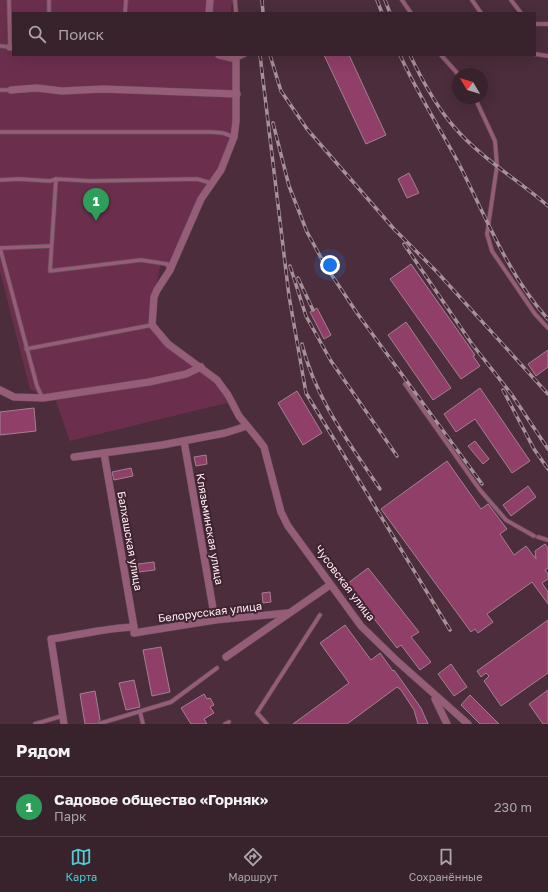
<!DOCTYPE html>
<html lang="ru">
<meta charset="utf-8">
<style>
body{margin:0;font-family:"Golos Text",sans-serif;background:#432f38;color:#f1f3f6}
.compass{position:absolute;left:452px;top:68px;width:36px;height:36px;border-radius:50%;background:#38222c;box-shadow:0 4px 16px #0002;rotate:308deg}
.you{position:absolute;left:330px;top:265px;width:14px;height:14px;margin:-10px;border:3px solid #fff;border-radius:50%;background:#1a73e8;box-shadow:0 0 0 6px #1a73e833}
.badge{display:grid;place-items:center;width:26px;height:26px;border-radius:50%;background:#51ccd4;color:#fff;font-size:13px;font-weight:700}
.pin{position:absolute;translate:-50% -33px;filter:drop-shadow(0 1px 2px #0008)}
.pin::after{content:'';position:absolute;top:21px;width:14px;height:12px;background:inherit;clip-path:polygon(0 0,100% 0,50% 100%)}
.list{margin:0;padding:0;list-style:none}
h2{display:flex;justify-content:space-between;align-items:center;height:52px;margin:0;padding:0 16px;font-size:17px}
h2 small{font-size:13px;font-weight:400;color:#aba4a9}
.list li{display:grid;grid-template-columns:26px 1fr auto;gap:12px;align-items:center;box-sizing:border-box;height:60px;padding:0 16px;border-top:1px solid #523f48}
.list b{display:block;font-size:15px;white-space:nowrap}
.list p{margin:0;font-size:13px;white-space:nowrap;color:#aba4a9}
.list em{font-size:13px;font-style:normal;color:#aba4a9}
.icon{flex:none;width:22px;height:22px;fill:none;stroke:currentColor;stroke-width:2;stroke-linecap:round;stroke-linejoin:round}
.map{position:relative;flex:none;width:548px;height:724px;overflow:hidden}
.search{position:absolute;background:#38222c;box-shadow:0 4px 16px #0002;left:12px;right:12px;top:12px;height:44px;display:flex;align-items:center;gap:10px;box-sizing:border-box;padding:0 14px;border-radius:0px;color:#aba4a9;font-size:15px}
.sheet{height:112px;background:#38222c}
nav{display:flex;justify-content:space-around;align-items:center;box-sizing:border-box;height:56px;border-top:1px solid #523f48;background:#38222c;font-size:11px;color:#aba4a9}
nav a{display:grid;justify-items:center;gap:2px}
nav .on{color:#51ccd4}
.map>svg:first-child{display:block}
.green{fill:#6b2f4d}
.building{fill:#903f68;stroke:#a3808f}
.lines{fill:none;stroke-linecap:round;stroke-linejoin:round}
.service-casing{stroke:#684c59;stroke-width:5}
.minor-casing{stroke:#684c59;stroke-width:8}
.service{stroke:#955d77;stroke-width:3.5}
.minor{stroke:#955d77;stroke-width:7}
.rail-casing{stroke:#a69099;stroke-width:3.5}
.rail{stroke:#402331;stroke-width:2;stroke-dasharray:6;stroke-linecap:butt}
.labels{text-anchor:middle;stroke-width:4;stroke-linejoin:round;paint-order:stroke}
.street-label{font-size:11px;fill:#feeff5;stroke:#402331}
</style>
<div class="map">
<svg width="548" height="724" viewBox="0 0 548 724">
<rect width="100%" height="100%" fill="#4b2d3b"/>
<path class="green" d="M0,0H239L231,5V13H13V55H233V132L214,180L173,263L161,261L152,312V325L218,385L224,394L227,403L70,441L54,396H42L30,389L0,272Z"/>
<g class="building">
<path d="M324,55H349L386,135L366,144Z"/>
<path d="M409,173L419,193L407,198L398,179Z"/>
<path d="M411,264L475,355L473,356L480,366L461,379L390,279Z"/>
<path d="M317,308L331,335L324,339L310,312Z"/>
<path d="M406,322L451,388L433,400L388,335Z"/>
<path d="M548,350V367L536,376L528,364Z"/>
<path d="M480,388L530,461L512,473L475,419L456,432L444,414Z"/>
<path d="M297,391L322,433L303,445L278,403Z"/>
<path d="M34,408L36,431L0,435V412Z"/>
<path d="M475,441L489,459L483,464L468,446Z"/>
<path d="M206,455L207,464L196,466L194,457Z"/>
<path d="M447,461L481,509L488,504L507,529L500,534L514,555L526,546L536,559L535,551L545,544L548,548V568L545,570L548,574V579L542,583L548,592V604L532,582L487,614L493,622L478,633L475,629L471,632L381,509Z"/>
<path d="M131,468L133,476L114,480L112,472Z"/>
<path d="M528,486L536,497L511,516L503,505Z"/>
<path d="M154,562L155,570L139,572L138,564Z"/>
<path d="M368,568L419,632L411,637L431,662L420,670L401,645L397,648L347,584Z"/>
<path d="M270,592L271,602L263,603L262,593Z"/>
<path d="M548,620V673L501,706L484,681L489,676L486,673L481,677L477,671Z"/>
<path d="M345,625L371,660L380,653L393,671L394,670L421,708L428,724H418L414,710L401,690L397,687L347,724H293L349,683L320,643Z"/>
<path d="M161,647L170,692L152,696L143,650Z"/>
<path d="M451,664L467,687L454,696L438,674Z"/>
<path d="M134,680L140,707L126,710L119,683Z"/>
<path d="M548,690V724H543L529,704Z"/>
<path d="M95,691L100,720L95,724H85L80,694Z"/>
<path d="M204,694L207,699L210,698L214,705L210,707L214,713L204,719L207,724H191L181,708Z"/>
<path d="M470,695L499,724H480L461,705Z"/>
</g>
<g class="lines">
<defs>
<g id="service">
<path d="M235,0L236,13"/>
<path d="M402,0L411,13"/>
<path d="M472,0L481,13"/>
<path d="M511,0L521,13"/>
<path d="M49,13V0"/>
<path d="M125,13L126,0"/>
<path d="M535,24H548"/>
<path d="M0,46L10,47L9,0"/>
<path d="M535,54L548,56"/>
<path d="M236,55V59L245,55"/>
<path d="M441,55L458,74"/>
<path d="M0,90H11"/>
<path d="M475,98L495,141L497,166L487,234L492,251L535,314L548,328"/>
<path d="M0,132H211L223,133L234,137"/>
<path d="M56,179L50,271L141,260L167,264L169,269"/>
<path d="M0,180L19,179L50,181L56,179L91,181L197,179L211,183"/>
<path d="M0,248L37,386L42,397"/>
<path d="M0,248L51,246"/>
<path d="M26,349L152,325"/>
<path d="M405,384L480,490L506,520L534,536"/>
<path d="M538,537L548,540"/>
<path d="M140,712L143,724"/>
<path d="M35,724L62,716"/>
<path d="M98,724L171,702L217,668"/>
<path d="M225,724L229,722"/>
<path d="M267,724L257,713L320,615"/>
</g>
<g id="minor">
<path d="M209,13L210,0"/>
<path d="M10,47H13"/>
<path d="M219,55L236,59V121L234,137L221,170L201,199L170,270L157,290L154,297L152,325L168,344L217,380L228,395L239,416L258,439L264,447L281,512L288,526L361,626L397,661L468,724"/>
<path d="M11,90L37,88L62,91L103,89L237,94"/>
<path d="M0,390L14,397L43,398L149,382L186,374L201,367"/>
<path d="M184,441L215,620"/>
<path d="M104,453L134,627V633L215,620L288,613"/>
<path d="M74,457L162,445L225,433L247,426"/>
<path d="M226,657L330,585"/>
<path d="M435,699L447,724"/>
<path d="M64,724L51,639C79,635 106,628 134,627"/>
</g>
</defs>
<use href="#service" class="service-casing"/>
<use href="#minor" class="minor-casing"/>
<use href="#service" class="service"/>
<use href="#minor" class="minor"/>
<defs>
<g id="rail">
<path d="M262,0L263,13"/>
<path d="M377,0L382,13"/>
<path d="M385,0L390,13"/>
<path d="M260,55L289,296L306,393L450,630"/>
<path d="M270,55L281,91L307,129L394,229L437,272L548,394"/>
<path d="M400,55C417,93 440,128 459,164C485,215 509,277 548,319"/>
<path d="M410,55C421,78 438,109 455,128C481,158 518,180 548,206"/>
<path d="M273,123L289,186L307,232L325,265L357,313L482,484"/>
<path d="M404,244L472,344L512,395L548,449"/>
<path d="M290,266L306,316L331,361L397,456"/>
<path d="M298,278L313,310"/>
<path d="M302,344C315,398 349,443 380,489"/>
<path d="M503,390L534,449L548,469"/>
</g>
</defs>
<use href="#rail" class="rail-casing"/>
<use href="#rail" class="rail"/>
</g>
<g class="labels">
<g class="street-label">
<text transform="translate(210 529) rotate(80)" y="4">Клязьминская улица</text>
<text transform="translate(130 541) rotate(80)" y="4">Балхашская улица</text>
<text transform="translate(345 583) rotate(53)" y="4">Чусовская улица</text>
<text transform="translate(210 612) rotate(-7)" y="4">Белорусская улица</text>
</g>
</g>
</svg>
<svg class="compass" viewBox="-18 -18 36 36"><path d="M0-13l5 13h-10z" fill="#e53935"/><path d="M0 13l5-13h-10z" fill="#aba4a9"/></svg>
<div class="you"></div>
<div class="pin badge" style="left:96px;top:221px;background:#2e9e5b">1</div>
<div class="search"><svg class="icon" aria-label="search" viewBox="0 0 24 24"><circle cx="10" cy="10" r="6"/><path d="M15 15l6 6"/></svg>Поиск</div>
</div>
<section class="sheet">
<h2>Рядом<small></small></h2>
<ul class="list">
<li><span class="badge" style="background:#2e9e5b">1</span><div><b>Садовое общество «Горняк»</b><p>Парк</p></div><em>230 m</em></li>
</ul>
</section>
<nav>
<a class="on"><svg class="icon" aria-label="map" viewBox="0 0 24 24"><path d="M3 6l6-2 6 2 6-2v14l-6 2-6-2-6 2zM9 4v14M15 6v14"/></svg>Карта</a>
<a><svg class="icon" aria-label="directions" viewBox="0 0 24 24"><path d="M12 3l9 9-9 9-9-9zM9 14v-3h6M13 9l2 2-2 2"/></svg>Маршрут</a>
<a><svg class="icon" aria-label="saved" viewBox="0 0 24 24"><path d="M7 4h10v16l-5-4-5 4z"/></svg>Сохранённые</a>
</nav>
